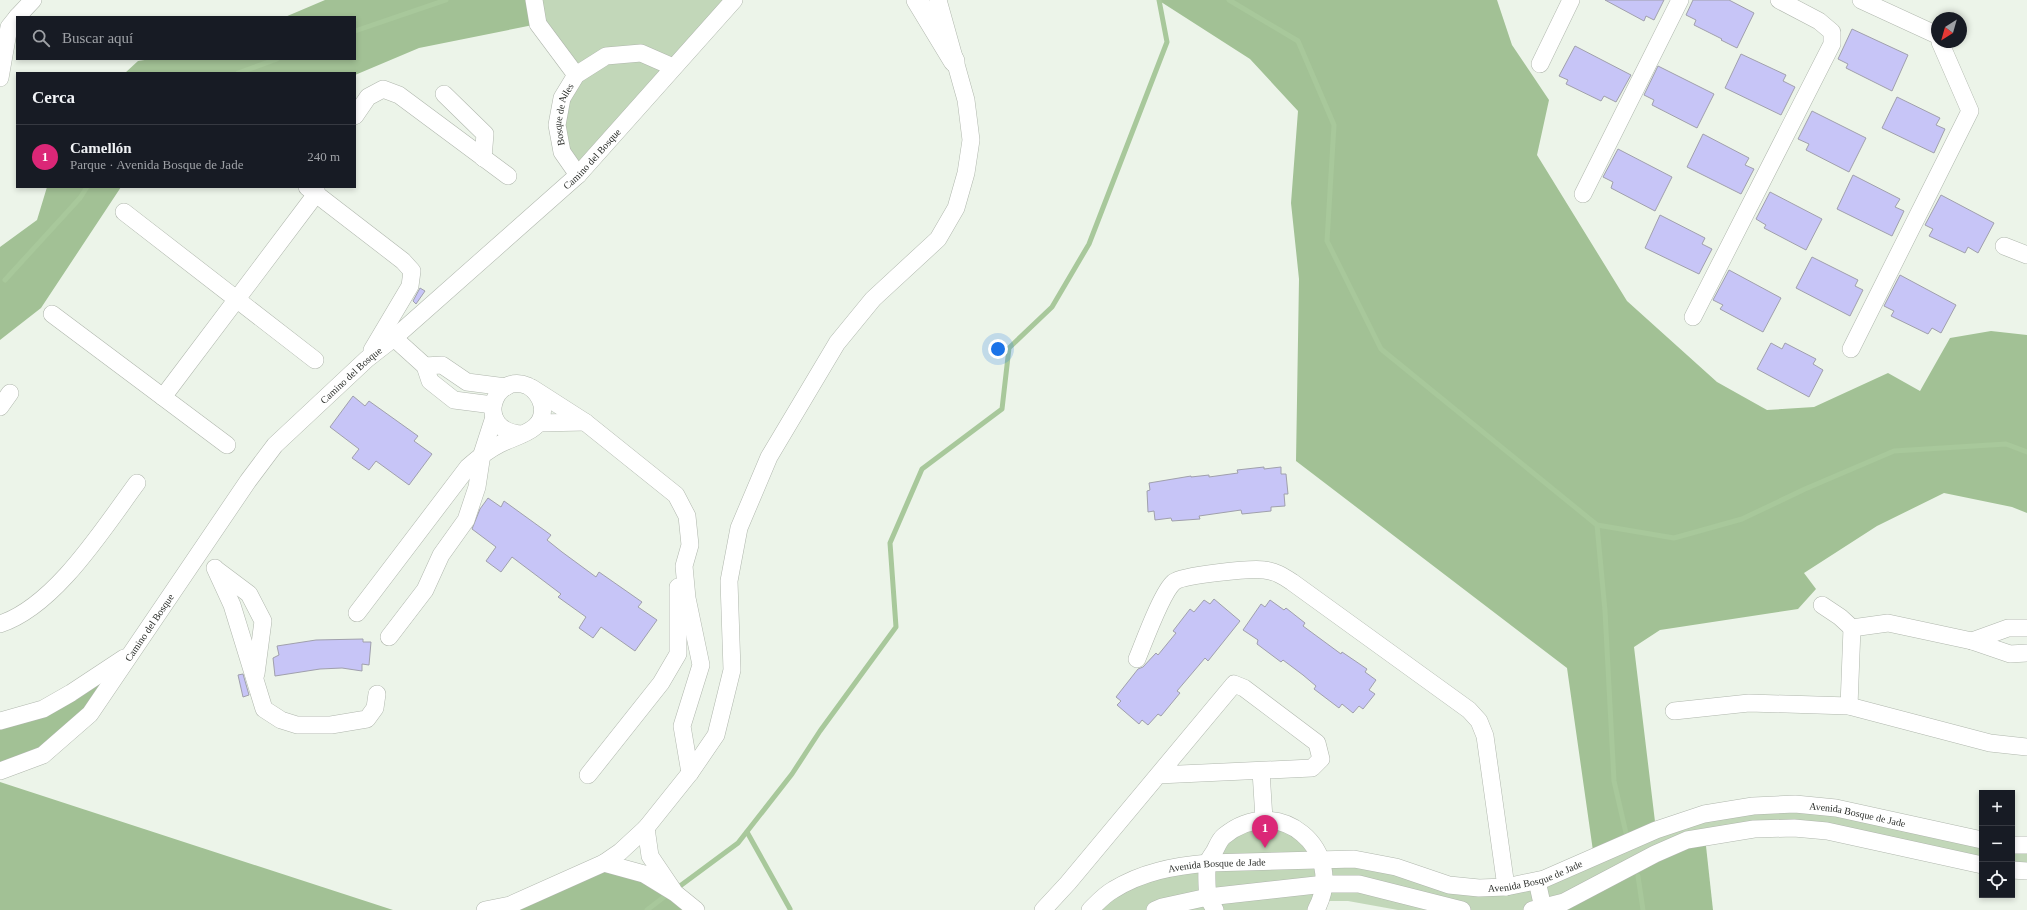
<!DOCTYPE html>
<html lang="es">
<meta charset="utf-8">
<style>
body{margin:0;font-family:"Times New Roman",serif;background:#242831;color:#f1f3f6}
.controls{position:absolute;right:12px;bottom:12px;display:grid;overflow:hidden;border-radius:0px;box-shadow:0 2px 6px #0003}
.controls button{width:36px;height:36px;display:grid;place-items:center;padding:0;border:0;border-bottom:1px solid #363941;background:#171b24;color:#f1f3f6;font:20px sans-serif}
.compass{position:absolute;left:1931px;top:12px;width:36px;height:36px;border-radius:50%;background:#171b24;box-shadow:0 2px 6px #0003;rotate:217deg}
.you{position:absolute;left:998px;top:349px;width:14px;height:14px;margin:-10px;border:3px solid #fff;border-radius:50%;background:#1a73e8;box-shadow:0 0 0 6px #1a73e833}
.badge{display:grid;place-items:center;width:26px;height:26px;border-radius:50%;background:#db2777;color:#fff;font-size:13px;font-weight:700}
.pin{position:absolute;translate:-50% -33px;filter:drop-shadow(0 1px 2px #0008)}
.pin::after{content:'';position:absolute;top:21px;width:14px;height:12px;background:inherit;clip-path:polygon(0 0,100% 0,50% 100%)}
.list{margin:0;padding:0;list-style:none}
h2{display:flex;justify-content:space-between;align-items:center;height:52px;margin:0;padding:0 16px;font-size:17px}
h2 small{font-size:13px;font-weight:400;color:#9ea1a6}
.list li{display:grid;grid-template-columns:26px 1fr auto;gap:12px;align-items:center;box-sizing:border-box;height:64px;padding:0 16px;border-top:1px solid #363941}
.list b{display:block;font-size:15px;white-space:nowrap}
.list p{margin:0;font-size:13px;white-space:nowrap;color:#9ea1a6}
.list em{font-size:13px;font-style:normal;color:#9ea1a6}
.icon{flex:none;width:22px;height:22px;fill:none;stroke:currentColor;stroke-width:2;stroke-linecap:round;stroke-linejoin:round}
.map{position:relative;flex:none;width:2027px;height:910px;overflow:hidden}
.search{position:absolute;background:#171b24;box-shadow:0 2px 6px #0003;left:16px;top:16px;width:340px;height:44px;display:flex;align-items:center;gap:10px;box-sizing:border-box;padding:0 14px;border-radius:0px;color:#9ea1a6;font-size:15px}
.panel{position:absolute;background:#171b24;box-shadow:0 2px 6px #0003;left:16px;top:72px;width:340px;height:116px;border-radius:0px}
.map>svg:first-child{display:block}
.green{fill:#c2d7b9}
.forest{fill:#a2c195}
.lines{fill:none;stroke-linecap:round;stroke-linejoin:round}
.stream{stroke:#a8c89b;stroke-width:5}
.building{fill:#c7c5f7;stroke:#a0a0ac}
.minor-casing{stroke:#b0b7ad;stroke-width:18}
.major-casing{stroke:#b0b7ad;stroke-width:22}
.minor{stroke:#fff;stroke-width:17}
.major{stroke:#fff;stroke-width:21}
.labels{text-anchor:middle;stroke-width:4;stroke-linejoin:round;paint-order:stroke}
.street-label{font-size:10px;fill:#2b2e2a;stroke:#fff}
</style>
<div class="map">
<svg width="2027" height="910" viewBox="0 0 2027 910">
<rect width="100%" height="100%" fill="#ecf4e9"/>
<g class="green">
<path d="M534,0H734L578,175L557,125L576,74Z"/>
<path d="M1795,804L1982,840V865L1827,831L1687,840L1565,910H1398L1348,901H1321L1316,910H1090L1112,890L1208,863L1223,837L1278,821L1322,859L1506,887L1656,830Z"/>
<path d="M2012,845H2027V871L2012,870Z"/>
</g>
<g class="forest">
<path d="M325,0H534L538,24L419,48L355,75V73H125L138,61L151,59H355V17H285Z"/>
<path d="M1158,0H1497L1512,45L1549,100L1537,155L1627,301L1717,382L1767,410L1814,407L1888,373L1920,391L1950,338L1991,331L2027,335V513L2012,507L1944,493L1877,526L1804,573L1816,589L1798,609L1660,630L1634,647L1656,830L1594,858L1567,668L1296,461L1299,279L1291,203L1298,111L1250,59Z"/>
<path d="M47,187H121L41,308L0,340V247L37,220Z"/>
<path d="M132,652L90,714L43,755L0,771V721L9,719Z"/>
<path d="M0,782L393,910H0Z"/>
<path d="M1705,837L1713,910H1565Z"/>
<path d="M604,863L696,910H485Z"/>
</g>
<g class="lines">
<g class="stream">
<path d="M1229,0L1298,41L1334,125L1327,241L1381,349L1597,525L1674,538L1742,519L1805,489L1894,451L2006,444L2027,452"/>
<path d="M355,31L446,0"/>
<path d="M238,73L277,59"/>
<path d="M5,280L80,198L87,187"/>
<path d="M1597,525L1605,611L1614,781L1626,833"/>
<path d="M747,832L790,909"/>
<path d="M1638,876L1643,910"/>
<path d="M680,886L738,843L792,774L820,731L896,627L890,543L922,469L1002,409L1009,348L1052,307L1089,244L1167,42L1159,0"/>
<path d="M647,910L664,897"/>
</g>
</g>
<g class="building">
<path d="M1605,0H1664L1654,20L1646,16L1644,21Z"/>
<path d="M1693,0H1729L1754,13L1737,48L1721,40L1722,39L1694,25L1696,20L1686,15Z"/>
<path d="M1852,29L1908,55L1892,91L1846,68L1848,64L1838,59Z"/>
<path d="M1575,46L1631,75L1616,102L1604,96L1601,101L1566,84L1568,80L1559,76Z"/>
<path d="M1741,54L1786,75L1783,81L1795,87L1781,115L1725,88Z"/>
<path d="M1658,66L1714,94L1697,128L1652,105L1654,100L1644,95Z"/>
<path d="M1897,97L1940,118L1936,125L1945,129L1934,153L1882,128Z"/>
<path d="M1812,111L1866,138L1849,172L1806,150L1809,144L1798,139Z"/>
<path d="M1703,134L1749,158L1745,165L1754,169L1741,194L1687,167Z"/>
<path d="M1618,149L1672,177L1655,211L1611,188L1613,182L1603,177Z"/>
<path d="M1853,175L1900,199L1895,207L1904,211L1892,236L1837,209Z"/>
<path d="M1770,192L1822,219L1806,250L1764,228L1766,225L1756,219Z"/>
<path d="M1941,195L1994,223L1978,253L1968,247L1965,253L1929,236L1933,229L1925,225Z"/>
<path d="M1660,215L1705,238L1702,244L1712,249L1699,274L1645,248Z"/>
<path d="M1812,257L1858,280L1855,286L1863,290L1850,316L1796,288Z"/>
<path d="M1729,270L1781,298L1763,332L1720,309L1723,305L1713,300Z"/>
<path d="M1900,275L1956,305L1941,333L1932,328L1928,334L1891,316L1894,311L1884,306Z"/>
<path d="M420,288L425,291L416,304L413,301Z"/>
<path d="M1771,343L1782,349L1785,343L1816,359L1813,364L1823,370L1809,397L1757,369Z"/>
<path d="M353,396L365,406L369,401L418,436L414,441L432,454L409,485L376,461L369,470L352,458L359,449L330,427Z"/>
<path d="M1264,467V469L1281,467V474H1286L1288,494H1284L1285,506L1271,507V511L1242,514L1241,510L1199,516L1200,519L1172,521L1171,518L1155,520L1154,511L1148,512L1147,491L1150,490L1149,483L1191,476V477L1209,475V477L1238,473L1237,470Z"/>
<path d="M488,498L501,507L504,501L551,535L547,540L562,552L596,577L599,572L642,602L638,607L657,620L635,651L601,627L593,638L579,628L586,617L558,597L561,594L512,557L501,572L486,561L496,547L472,529L480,509Z"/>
<path d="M1214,599L1240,621L1208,661L1205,658L1177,691L1180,693L1161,716L1158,714L1148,725L1142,720L1139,724L1117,705L1121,701L1116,697L1138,669L1143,667L1156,653L1158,655L1176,633L1173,631L1190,609L1194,612L1204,600L1210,604Z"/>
<path d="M1270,600L1284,610L1286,608L1305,623L1303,626L1341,654L1342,652L1367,669L1365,672L1376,680L1369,690L1375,694L1363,709L1359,706L1353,713L1342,704L1339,708L1314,689L1316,686L1303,675L1283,660L1281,662L1257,644L1258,640L1243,630L1261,604L1265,607Z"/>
<path d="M363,639V642H371L369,665L362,664V671L342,668L320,669L275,676L273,658L279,655L277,646L316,640Z"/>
<path d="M243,674L249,695L243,697L238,675Z"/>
</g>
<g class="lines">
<defs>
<g id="minor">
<path d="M534,0L538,24L576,75"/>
<path d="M1861,0L1937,35"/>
<path d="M17,17L33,0"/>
<path d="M1540,64L1571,0"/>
<path d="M0,78L9,27L17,17"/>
<path d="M444,94L485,134L483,158"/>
<path d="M355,116L368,97L383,89L399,95L508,176"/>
<path id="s1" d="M578,175L562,152L557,125L562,98L576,75L606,56L641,53L673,67"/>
<path d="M307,187L403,261L412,271L410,286L372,350"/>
<path d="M1583,194L1680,0"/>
<path d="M124,212L315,360"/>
<path d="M2004,246L2027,255"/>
<path d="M52,314L227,445"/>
<path d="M1693,317L1832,44V32L1819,21L1779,0"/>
<path d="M394,338L425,366L430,381L454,400L493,405"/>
<path d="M1851,349L1970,111L1940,42"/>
<path d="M425,366L442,365L467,382L506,387"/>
<path d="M532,388L585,422L676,495L687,516L690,545L684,566L687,598L701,665L682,726L690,773"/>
<path d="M163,397L316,194V187"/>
<path d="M0,407L10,393"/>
<path d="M539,423L585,422"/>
<path d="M215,568L232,605L264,709L281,720L297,725H331L367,719L375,708L377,694"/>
<path d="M217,570L249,594L263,621L256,674"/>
<path d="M1822,605L1840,617L1852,628"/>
<path d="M357,613L468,467C478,458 488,450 500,444C517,435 547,431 542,405C540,397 535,390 528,386C493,371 473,432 523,434"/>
<path d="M0,624C55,606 103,529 137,483"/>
<path d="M1852,628L1888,623L1972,641L2010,654L2027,653"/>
<path d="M389,637L425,590L441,555L466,520L477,487L482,454L494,417"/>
<path d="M1972,641L2008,628H2027"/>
<path d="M1137,659C1144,642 1162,592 1174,582C1183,575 1252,568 1264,570C1275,571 1283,576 1292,582L1469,710L1479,721L1485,736L1506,887"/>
<path d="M1849,706L1852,628"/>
<path d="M1674,711L1749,703L1849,706L1990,743L2027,747"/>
<path d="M0,721L43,709L71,693L124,658"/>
<path id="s2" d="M0,771L43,755L90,714L248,481L275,445L367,359L394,338L578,175L734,0"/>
<path d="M1261,771L1264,819"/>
<path d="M588,775L661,683L678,654V587"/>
<path d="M646,828L650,856L673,890"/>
<path d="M2012,845H2027"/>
<path d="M604,863L644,874L675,893L696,910"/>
<path d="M2012,870L2027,871"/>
<path d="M1537,881L1543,908"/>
<path d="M485,910L510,905L604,863L620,852L646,828L690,773L716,735L732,670L729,581L739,528L769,457L837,343L873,299L938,239L956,208L966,173L971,140L966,100L938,0"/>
<path d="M1043,910L1068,883L1234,684L1244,688L1317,743L1321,759L1312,768L1158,775"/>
<path id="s3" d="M1090,910C1097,903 1104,895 1113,890C1142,872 1174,866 1208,863L1354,859L1396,867L1449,885L1479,888L1506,887L1544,879L1656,830L1704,814L1753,806L1795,804L1836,808L1982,840"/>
<path d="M1155,910L1162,907L1208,897L1325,884H1359L1462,910"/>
<path d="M1215,910C1213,906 1209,901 1208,896C1207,890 1206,868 1208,862C1209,859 1212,855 1214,852C1217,847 1219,840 1224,836C1278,791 1348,850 1316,910"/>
<path d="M1532,910L1564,902L1655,854L1687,840L1754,829L1794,828L1827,831L1982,865"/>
</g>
<path id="major" d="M917,0L954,61"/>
</defs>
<use href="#minor" class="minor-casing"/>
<use href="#major" class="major-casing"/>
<use href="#minor" class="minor"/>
<use href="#major" class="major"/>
</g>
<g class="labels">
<g class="street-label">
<text dy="4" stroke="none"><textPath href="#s1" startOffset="67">Bosque de Ailes</textPath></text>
<text dy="4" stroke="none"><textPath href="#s2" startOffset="862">Camino del Bosque</textPath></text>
<text dy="4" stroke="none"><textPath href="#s2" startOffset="538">Camino del Bosque</textPath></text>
<text dy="4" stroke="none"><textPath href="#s2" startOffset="213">Camino del Bosque</textPath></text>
<text dy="4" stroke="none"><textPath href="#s3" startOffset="799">Avenida Bosque de Jade</textPath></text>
<text dy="4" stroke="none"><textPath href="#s3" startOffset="139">Avenida Bosque de Jade</textPath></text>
<text dy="4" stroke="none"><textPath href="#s3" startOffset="463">Avenida Bosque de Jade</textPath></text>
</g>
</g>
</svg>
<div class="controls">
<button>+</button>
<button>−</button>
<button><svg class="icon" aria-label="locate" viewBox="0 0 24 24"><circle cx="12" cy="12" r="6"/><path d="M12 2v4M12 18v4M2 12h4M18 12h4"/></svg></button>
</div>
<svg class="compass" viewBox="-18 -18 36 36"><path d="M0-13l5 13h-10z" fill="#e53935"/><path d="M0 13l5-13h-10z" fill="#9ea1a6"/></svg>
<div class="you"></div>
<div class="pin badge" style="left:1265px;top:848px">1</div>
<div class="search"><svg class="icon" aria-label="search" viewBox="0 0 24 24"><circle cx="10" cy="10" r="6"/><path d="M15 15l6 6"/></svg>Buscar aquí</div>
<section class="panel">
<h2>Cerca<small></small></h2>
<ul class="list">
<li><span class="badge">1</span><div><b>Camellón</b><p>Parque · Avenida Bosque de Jade</p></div><em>240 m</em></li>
</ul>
</section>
</div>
